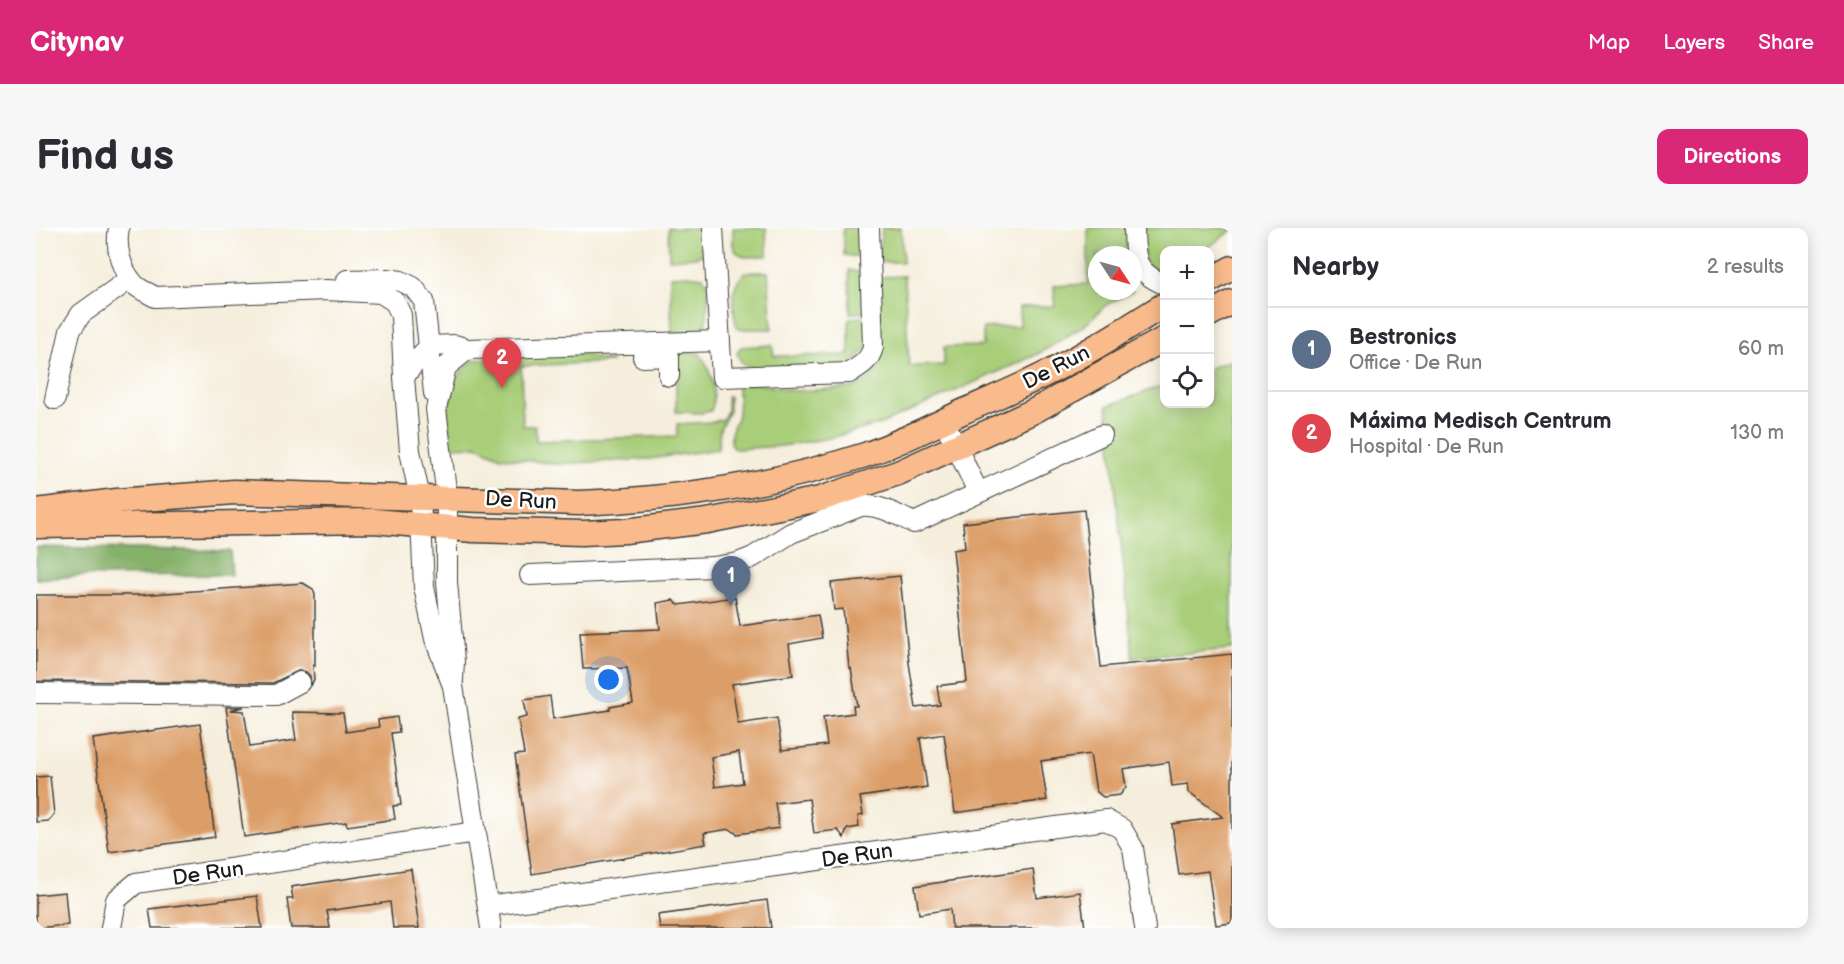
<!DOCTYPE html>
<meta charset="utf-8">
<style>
body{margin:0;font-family:"Balsamiq Sans",sans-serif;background:#f7f7f7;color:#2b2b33}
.controls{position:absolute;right:18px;top:18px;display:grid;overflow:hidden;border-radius:12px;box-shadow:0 3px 15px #0003}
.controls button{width:54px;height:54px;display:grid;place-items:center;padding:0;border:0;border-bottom:2px solid #e1e1e2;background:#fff;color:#2b2b33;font:30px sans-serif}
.compass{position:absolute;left:1052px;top:18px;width:54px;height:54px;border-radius:50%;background:#fff;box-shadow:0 3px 15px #0003;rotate:126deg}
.you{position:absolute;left:573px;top:452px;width:21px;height:21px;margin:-15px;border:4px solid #fff;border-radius:50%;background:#1a73e8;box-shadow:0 0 0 9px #1a73e833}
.badge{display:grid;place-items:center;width:39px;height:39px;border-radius:50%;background:#db2777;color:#fff;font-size:20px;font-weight:700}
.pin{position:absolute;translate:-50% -50px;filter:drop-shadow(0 2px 3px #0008)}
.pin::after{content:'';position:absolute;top:32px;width:21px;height:18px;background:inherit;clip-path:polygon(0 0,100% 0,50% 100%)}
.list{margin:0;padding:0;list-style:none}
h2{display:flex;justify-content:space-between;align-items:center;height:78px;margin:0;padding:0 24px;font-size:26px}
h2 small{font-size:20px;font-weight:400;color:#7c7c81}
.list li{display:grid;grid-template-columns:39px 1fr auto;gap:18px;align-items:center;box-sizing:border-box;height:84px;padding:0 24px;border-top:2px solid #e1e1e2}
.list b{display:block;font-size:22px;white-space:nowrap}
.list p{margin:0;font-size:20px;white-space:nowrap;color:#7c7c81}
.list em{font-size:20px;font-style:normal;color:#7c7c81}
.icon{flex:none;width:33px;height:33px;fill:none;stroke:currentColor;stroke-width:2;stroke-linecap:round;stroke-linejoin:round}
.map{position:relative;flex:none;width:1196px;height:700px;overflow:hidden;border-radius:12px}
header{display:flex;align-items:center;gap:36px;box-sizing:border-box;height:84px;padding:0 30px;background:#db2777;color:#fff}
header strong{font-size:28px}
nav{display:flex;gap:33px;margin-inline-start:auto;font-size:21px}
.intro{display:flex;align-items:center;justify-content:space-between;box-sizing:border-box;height:144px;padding:0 36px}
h1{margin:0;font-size:42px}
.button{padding:15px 27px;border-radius:12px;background:#db2777;color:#fff;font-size:21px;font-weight:700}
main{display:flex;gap:36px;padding:0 36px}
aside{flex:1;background:#fff;border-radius:12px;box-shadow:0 3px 15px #0003}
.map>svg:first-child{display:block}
.green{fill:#a8ce79;stroke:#62754a;stroke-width:1.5}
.forest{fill:#86b169;stroke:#516642;stroke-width:1.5}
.building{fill:#dc9e67;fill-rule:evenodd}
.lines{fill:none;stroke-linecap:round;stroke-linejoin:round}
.minor-casing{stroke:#3d3c39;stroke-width:22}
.major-casing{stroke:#3d3c39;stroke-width:27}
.minor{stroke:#fff;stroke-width:20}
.major{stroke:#fabb8c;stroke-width:24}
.labels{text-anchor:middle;stroke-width:5;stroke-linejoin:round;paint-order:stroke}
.street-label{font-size:21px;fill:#1c1c1c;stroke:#fff}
</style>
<header>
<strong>Citynav</strong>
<nav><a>Map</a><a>Layers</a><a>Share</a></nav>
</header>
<div class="intro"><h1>Find us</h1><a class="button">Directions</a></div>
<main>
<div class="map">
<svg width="1196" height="700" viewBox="0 0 1196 700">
<rect width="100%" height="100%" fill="#fff"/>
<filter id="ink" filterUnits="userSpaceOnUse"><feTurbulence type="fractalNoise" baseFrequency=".0167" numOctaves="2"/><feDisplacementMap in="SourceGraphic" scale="12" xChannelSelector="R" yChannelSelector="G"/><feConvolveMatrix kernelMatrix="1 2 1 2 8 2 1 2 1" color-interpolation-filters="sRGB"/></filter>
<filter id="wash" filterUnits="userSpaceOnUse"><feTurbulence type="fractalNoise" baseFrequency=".008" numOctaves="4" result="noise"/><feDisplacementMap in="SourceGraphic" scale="24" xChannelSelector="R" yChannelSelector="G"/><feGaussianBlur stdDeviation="1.35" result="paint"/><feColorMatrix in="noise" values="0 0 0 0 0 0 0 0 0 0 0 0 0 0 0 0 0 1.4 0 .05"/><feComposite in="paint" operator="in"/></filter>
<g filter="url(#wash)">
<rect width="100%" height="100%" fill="#f5eedc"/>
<g class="green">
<path d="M632,0H670L671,18L668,26L660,29L633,31Z"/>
<path d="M697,0H730L731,28L709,29L700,24L697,17Z"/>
<path d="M807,0H825L826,29L808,27Z"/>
<path d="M846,0H865L867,34H842Z"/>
<path d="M1052,0H1094L1095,27H1061V63H1097L1070,77L1048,98L1002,126L845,196L794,210L746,218L700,221L696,219C693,207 696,201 701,190C704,181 702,168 702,159L704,156H723L758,163L815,160C827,156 838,148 843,135C847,124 842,65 841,49L868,48L873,138L908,137V119L947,118V100L984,98L983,79L1019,78L1018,58L1052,56Z"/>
<path d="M1104,0H1196V2L1168,22H1128V45L1124,47L1110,36Z"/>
<path d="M813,42L830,46L832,84L814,85Z"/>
<path d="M710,44H732L736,101H701C697,79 691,59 710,44Z"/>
<path d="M652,47L667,49L673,58L670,97L658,105H636L634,48Z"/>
<path d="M833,89V119L813,138L714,140L706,136L701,125L705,119L736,117L738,128L813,127V90Z"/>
<path d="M640,123L663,125C675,141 682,163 675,183L665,185L640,184Z"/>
<path d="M545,126L576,134L485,138L487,198H499L500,213L641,208V196L677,194L687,191L691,183V168H693V183L684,201L682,221L613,231L520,236L465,229L441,218L415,219L411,188L414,156L436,133L462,127Z"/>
<path d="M1196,132V421L1097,430L1071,178L1128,157V176H1174V140Z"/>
</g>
<path class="forest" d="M0,319L194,323L196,347L44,348L0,351Z"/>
<g id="blocks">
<g class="building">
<path d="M1048,282L1065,439L1196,426V695L1180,697L1172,643L1143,647L1136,596L1187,589L1153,564L1152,556L1136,558L1133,534L1087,541L1090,559L1084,567L1067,569L1060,563L1054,526L1005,533L1011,572L919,585L908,506L884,510L891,559L824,569L827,587L822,588L823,599L811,601L808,610L802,602L778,605L773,571L739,575L743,600L701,606L694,601L668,605L670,616L496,646L479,527L488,526L482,491L491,489L488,472L514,468L517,491L574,482V479L597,475L591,440L547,441L544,404L624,401L621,375L637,372L643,377L699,369L704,398L782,387L786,410L753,416L757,447L696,456L702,496L741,490L746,522L791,517L787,489L818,485L817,478H821L815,440H813L807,381L798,382L795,355L864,348L873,435L880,480L904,477L901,458L931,454L917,322L929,320L927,295ZM703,524L707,555L679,559L675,529Z"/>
<path d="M267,355L277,361L279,367V438L277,437L278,451L275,458L274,448L270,444L264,442L237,455L0,453V367H103Z"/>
<path d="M190,479H208L194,482L208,483L214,519L260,512L256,484L307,485L310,504L343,499L342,492L361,489L363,504L355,505L365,577L357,578L359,591L311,598L310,594L208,609Z"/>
<path d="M164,496L179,609L73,624L57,511Z"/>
<path d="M14,548L18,586L12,593L0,594V549Z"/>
<path d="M375,641L383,700H357L354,674L291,683L294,700H255L251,671H257L255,659Z"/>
<path d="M997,641L1001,670L1044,664L1049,700H916L914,681L883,686L879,658Z"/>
<path d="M29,664L32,697L0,700V667Z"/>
<path d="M221,668L226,700H116L113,681Z"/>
<path d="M731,672L735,700H624L622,687Z"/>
</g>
</g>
</g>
<g filter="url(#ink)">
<use href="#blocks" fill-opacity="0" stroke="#3d3c39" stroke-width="1.5"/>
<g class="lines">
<defs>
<g id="minor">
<path d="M83,0C79,19 85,43 99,57C104,62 113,65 119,69L290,62L345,65L359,74L365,87L368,149"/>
<path d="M677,0L686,149L813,145C824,138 834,133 837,119L833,0"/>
<path d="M1098,0C1099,30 1097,43 1128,56"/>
<path d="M311,52L351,51L365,53L377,59L388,73L398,165"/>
<path d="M607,129L633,128V148"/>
<path d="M19,171L34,103L45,86L94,51"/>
<path d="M908,193L942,264"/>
<path d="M494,347L677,339L702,335L717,329L755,305L825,278C843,276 861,287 878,295L1066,207"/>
<path d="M417,452L418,433L411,354V270L400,181L410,139L432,121"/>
<path d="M0,465L240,467L264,454"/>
<path d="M452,678L1070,592L1086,601L1097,620L1109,700"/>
<path d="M75,700L80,672L100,655L440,604"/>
<path d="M455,700L417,458L399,411L388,359L384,270L374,223L368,149L384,128L394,118L419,117L432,121L684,113"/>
</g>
<g id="major">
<path d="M1174,52L1196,40"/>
<path d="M1174,86L1196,74"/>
<path d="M0,283L81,273L198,264L543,275C639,271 737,257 829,227C861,216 893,200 924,185C959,169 994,155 1027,137C1062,119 1095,97 1128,77"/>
<path d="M0,298L338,293L437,302L546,305L589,303L671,293L784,271L862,245L998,183L1128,111"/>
</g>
</defs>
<use href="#minor" class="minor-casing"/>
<use href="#major" class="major-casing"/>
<use href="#minor" class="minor"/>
<use href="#major" class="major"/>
</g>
</g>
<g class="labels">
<g class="street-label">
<text transform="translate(1020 139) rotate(-27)" y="7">De Run</text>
<text transform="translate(485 272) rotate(3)" y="7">De Run</text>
<text transform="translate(821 627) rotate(-8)" y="7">De Run</text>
<text transform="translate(172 645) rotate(-8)" y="7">De Run</text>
</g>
</g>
</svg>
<div class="controls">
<button>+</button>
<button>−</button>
<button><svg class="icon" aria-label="locate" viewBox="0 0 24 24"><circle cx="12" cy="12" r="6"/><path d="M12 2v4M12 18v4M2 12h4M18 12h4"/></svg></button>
</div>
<svg class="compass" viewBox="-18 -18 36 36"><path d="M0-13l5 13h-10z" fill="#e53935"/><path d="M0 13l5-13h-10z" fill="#7c7c81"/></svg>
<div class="you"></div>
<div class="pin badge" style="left:695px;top:378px;background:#5c6f8a">1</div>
<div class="pin badge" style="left:466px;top:160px;background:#e0444e">2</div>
</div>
<aside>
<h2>Nearby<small>2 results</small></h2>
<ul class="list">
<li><span class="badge" style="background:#5c6f8a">1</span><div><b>Bestronics</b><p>Office · De Run</p></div><em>60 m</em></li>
<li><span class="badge" style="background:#e0444e">2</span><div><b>Máxima Medisch Centrum</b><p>Hospital · De Run</p></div><em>130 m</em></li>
</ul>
</aside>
</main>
